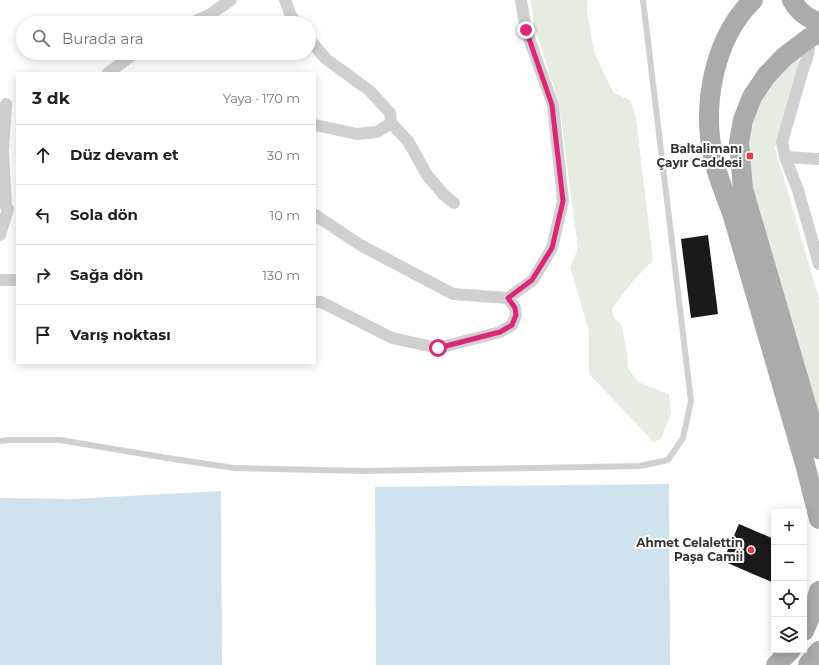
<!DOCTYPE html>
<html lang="tr">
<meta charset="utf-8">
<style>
body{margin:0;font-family:Montserrat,sans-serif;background:#f6f6f6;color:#202124}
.controls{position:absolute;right:12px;bottom:12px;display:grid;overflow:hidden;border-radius:0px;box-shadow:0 2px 10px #0003}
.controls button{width:36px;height:36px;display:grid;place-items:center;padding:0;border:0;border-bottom:1px solid #e0e0e0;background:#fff;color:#202124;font:20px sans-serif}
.stop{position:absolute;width:12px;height:12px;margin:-9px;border:3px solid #db2777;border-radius:50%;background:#fff}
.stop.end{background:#db2777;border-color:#fff;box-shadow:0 1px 4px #0008}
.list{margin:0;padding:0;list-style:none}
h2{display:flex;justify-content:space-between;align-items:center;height:52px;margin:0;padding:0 16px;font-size:17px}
h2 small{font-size:13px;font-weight:400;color:#757577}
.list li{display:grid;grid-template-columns:26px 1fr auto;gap:12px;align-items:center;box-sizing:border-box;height:60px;padding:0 16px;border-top:1px solid #e0e0e0}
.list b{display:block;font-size:15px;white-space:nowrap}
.list em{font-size:13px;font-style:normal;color:#757577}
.icon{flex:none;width:22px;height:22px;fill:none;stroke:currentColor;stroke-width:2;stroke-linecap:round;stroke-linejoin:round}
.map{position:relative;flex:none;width:819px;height:665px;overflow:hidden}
.search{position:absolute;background:#fff;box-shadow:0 2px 10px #0003;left:16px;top:16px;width:300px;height:44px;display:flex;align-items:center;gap:10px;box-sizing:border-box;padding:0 14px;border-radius:22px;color:#757577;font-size:15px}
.panel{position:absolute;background:#fff;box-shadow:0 2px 10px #0003;left:16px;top:72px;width:300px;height:292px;border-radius:0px}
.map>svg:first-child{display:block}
.green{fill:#e6ecdf}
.water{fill:#cfe2ee}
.building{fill:#1a1a1a}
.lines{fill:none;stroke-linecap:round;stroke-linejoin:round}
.service{stroke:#d0d0d0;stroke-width:6}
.minor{stroke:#d0d0d0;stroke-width:12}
.primary{stroke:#ababab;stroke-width:20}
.route{stroke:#db2777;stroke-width:5}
.poi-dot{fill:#e63946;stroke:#fff;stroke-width:1.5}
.labels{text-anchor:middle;stroke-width:4;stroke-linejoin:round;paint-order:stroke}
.poi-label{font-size:12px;font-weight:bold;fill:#333;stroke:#fff;text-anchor:end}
</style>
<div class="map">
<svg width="819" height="665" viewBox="0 0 819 665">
<rect width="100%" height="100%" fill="#fff"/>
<g class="green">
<path d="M531,0H587V11L594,52L613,92L631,101L636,119L653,260L633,281L612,308L614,318L621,324L627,352L628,368L638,382L669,394L671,413L661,439L654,442L589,374V331L570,267L578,249L559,103L534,25Z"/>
<path d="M797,58L799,61L775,148L819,299V424L749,184L746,154L752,119L762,98L774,80Z"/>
</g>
<g class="water">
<path d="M669,484L670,665H376L375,487Z"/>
<path d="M221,491L222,665H0V498L72,499Z"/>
</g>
<g class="building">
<path d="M708,235L718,314L691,318L681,239Z"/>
<path d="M739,524L774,539V583L723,561Z"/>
</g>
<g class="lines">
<path class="service" d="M0,441L9,440H60L167,458L234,468L364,471L640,466L668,460L683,438L691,401L643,0"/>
<g class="minor">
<path d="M285,0L291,16L297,23"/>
<path d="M191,23L209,15L231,0"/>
<path d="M809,38C809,49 809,56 804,66L782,142L785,157L798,190L819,264"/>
<path d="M309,39L326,59L370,91L390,113L391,123L377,132L357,134L315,125"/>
<path d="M108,73L135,53"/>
<path d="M6,104L3,151L6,207"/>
<path d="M391,123L408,141L427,175L444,195L454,203"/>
<path d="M785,157L819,159"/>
<path d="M315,215L362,246L453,294L508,298L533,280L552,248L563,201L553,105L526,30L521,0"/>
<path d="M0,235L8,209"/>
<path d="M0,280H17"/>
<path d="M315,302H321L392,338L438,348L500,332L512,325L516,315L515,308L508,298"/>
</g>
<g class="primary">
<path d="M753,0C714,38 702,104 713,156C717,176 725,194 732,213L805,464L819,519"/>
<path d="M792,0C799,13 807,17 819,23"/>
<path d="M819,33L809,38L784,57L766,76L752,97L743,120L739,142L743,189L819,449"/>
<path d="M804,631L814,608L819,591"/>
<path d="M776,665L791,650"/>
<path d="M808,665L819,651"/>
</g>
</g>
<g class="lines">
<path class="route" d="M438,348L500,332L512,325L516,315L515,308L508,298L532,280L552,248L563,201L552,105L526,30"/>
</g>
<g class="poi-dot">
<rect x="746" y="152" width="8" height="8" rx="2"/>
<circle cx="751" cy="550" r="4"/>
</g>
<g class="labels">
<g class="poi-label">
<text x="742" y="153">Baltalimanı<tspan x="742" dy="14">Çayır Caddesi</tspan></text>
<text x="743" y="547">Ahmet Celalettin<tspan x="743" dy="14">Paşa Camii</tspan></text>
</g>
</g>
</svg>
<div class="controls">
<button>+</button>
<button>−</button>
<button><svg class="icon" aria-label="locate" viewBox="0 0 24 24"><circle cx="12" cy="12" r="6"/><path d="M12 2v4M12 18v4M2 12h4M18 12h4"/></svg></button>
<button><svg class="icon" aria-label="layers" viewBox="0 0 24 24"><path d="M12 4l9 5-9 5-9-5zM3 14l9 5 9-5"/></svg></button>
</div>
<div class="stop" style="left:438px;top:348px"></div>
<div class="stop end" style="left:526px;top:30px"></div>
<div class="search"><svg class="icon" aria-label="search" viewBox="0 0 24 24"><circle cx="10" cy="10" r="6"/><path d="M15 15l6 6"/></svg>Burada ara</div>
<section class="panel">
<h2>3 dk<small>Yaya · 170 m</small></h2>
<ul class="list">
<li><svg class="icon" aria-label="ahead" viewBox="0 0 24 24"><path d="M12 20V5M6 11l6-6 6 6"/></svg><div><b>Düz devam et</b></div><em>30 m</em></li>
<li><svg class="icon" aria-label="left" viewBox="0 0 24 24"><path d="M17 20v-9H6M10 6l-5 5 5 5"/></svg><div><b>Sola dön</b></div><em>10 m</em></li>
<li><svg class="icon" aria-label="right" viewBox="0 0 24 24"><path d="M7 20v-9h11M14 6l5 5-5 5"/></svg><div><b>Sağa dön</b></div><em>130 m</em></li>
<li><svg class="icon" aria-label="arrive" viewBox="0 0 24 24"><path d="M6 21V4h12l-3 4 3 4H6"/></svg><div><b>Varış noktası</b></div></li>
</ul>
</section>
</div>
